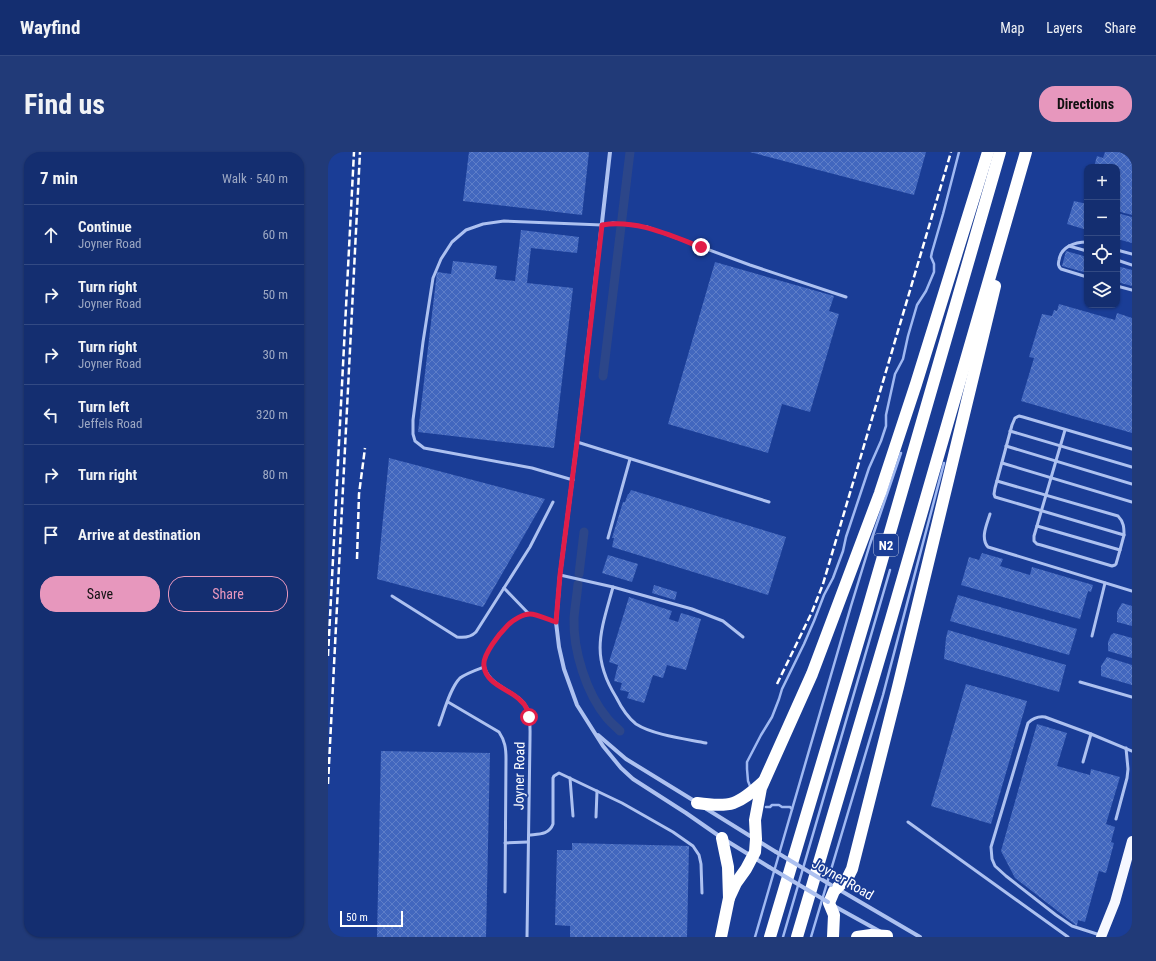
<!DOCTYPE html>
<meta charset="utf-8">
<style>
body{margin:0;font-family:"Roboto Condensed",sans-serif;background:#213a78;color:#f1f3f6}
.controls{position:absolute;right:12px;top:12px;display:grid;overflow:hidden;border-radius:8px;box-shadow:0 1px 3px #0004}
.controls button{width:36px;height:36px;display:grid;place-items:center;padding:0;border:0;border-bottom:1px solid #334a83;background:#142e70;color:#f1f3f6;font:20px sans-serif}
.scale{position:absolute;left:12px;bottom:10px;width:63px;box-sizing:border-box;padding-left:4px;border:2px solid #fff;border-top:0;font-size:11px;line-height:14px;white-space:nowrap;color:#fff;-webkit-text-stroke:3px #1a3d96;paint-order:stroke}
.stop{position:absolute;width:12px;height:12px;margin:-9px;border:3px solid #e11d48;border-radius:50%;background:#fff}
.stop.end{background:#e11d48;border-color:#fff;box-shadow:0 1px 4px #0008}
.list{margin:0;padding:0;list-style:none}
h2{display:flex;justify-content:space-between;align-items:center;height:52px;margin:0;padding:0 16px;font-size:17px}
h2 small{font-size:13px;font-weight:400;color:#9da8c3}
.list li{display:grid;grid-template-columns:26px 1fr auto;gap:12px;align-items:center;box-sizing:border-box;height:60px;padding:0 16px;border-top:1px solid #334a83}
.list b{display:block;font-size:15px;white-space:nowrap}
.list p{margin:0;font-size:13px;white-space:nowrap;color:#9da8c3}
.list em{font-size:13px;font-style:normal;color:#9da8c3}
.actions{display:flex;gap:8px;padding:12px 16px}
.actions a{flex:1;padding:9px 0;border:1px solid #e797bd;border-radius:16px;text-align:center;font-size:14px;color:#e797bd}
.actions .main{background:#e797bd;color:#111}
.icon{flex:none;width:22px;height:22px;fill:none;stroke:currentColor;stroke-width:2;stroke-linecap:round;stroke-linejoin:round}
.map{position:relative;flex:none;width:804px;height:785px;overflow:hidden;border-radius:16px}
header{display:flex;align-items:center;gap:24px;box-sizing:border-box;height:56px;padding:0 20px;background:#142e70;border-bottom:1px solid #334a83}
header strong{font-size:19px}
nav{display:flex;gap:22px;margin-inline-start:auto;font-size:14px}
.intro{display:flex;align-items:center;justify-content:space-between;box-sizing:border-box;height:96px;padding:0 24px}
h1{margin:0;font-size:28px}
.button{padding:10px 18px;border-radius:16px;background:#e797bd;color:#111;font-size:14px;font-weight:700}
main{display:flex;gap:24px;padding:0 24px}
aside{flex:1;background:#142e70;border-radius:16px;box-shadow:0 1px 3px #0004}
.map>svg:first-child{display:block}
.lines{fill:none;stroke-linecap:round;stroke-linejoin:round}
.stream{stroke:#a0b9f2;stroke-width:2.5}
.canal{stroke:#2c4689;stroke-width:9}
.building{fill:url(#building-cross-hatch)}
.lane{stroke:#adc1f0;stroke-width:3}
.street{stroke:#adc1f0;stroke-width:4}
.primary{stroke:#f6f8ff;stroke-width:10}
.highway{stroke:#fff;stroke-width:12}
.rail{stroke:#fff;stroke-width:2.5;stroke-dasharray:7 3;stroke-linecap:butt}
.street-bridge{stroke:#adc1f0;stroke-width:4}
.route{stroke:#e11d48;stroke-width:5}
.labels{text-anchor:middle;stroke-width:3.5;stroke-linejoin:round;paint-order:stroke}
.shield{fill:#1a3d96;stroke:#bac5e0;stroke-width:1}
.shield-label{font-size:13px;font-weight:bold;fill:#fff}
.street-label{font-size:14px;fill:#fff;stroke:#1a3d96}
</style>
<header>
<strong>Wayfind</strong>
<nav><a>Map</a><a>Layers</a><a>Share</a></nav>
</header>
<div class="intro"><h1>Find us</h1><a class="button">Directions</a></div>
<main>
<aside>
<h2>7 min<small>Walk · 540 m</small></h2>
<ul class="list">
<li><svg class="icon" aria-label="ahead" viewBox="0 0 24 24"><path d="M12 20V5M6 11l6-6 6 6"/></svg><div><b>Continue</b><p>Joyner Road</p></div><em>60 m</em></li>
<li><svg class="icon" aria-label="right" viewBox="0 0 24 24"><path d="M7 20v-9h11M14 6l5 5-5 5"/></svg><div><b>Turn right</b><p>Joyner Road</p></div><em>50 m</em></li>
<li><svg class="icon" aria-label="right" viewBox="0 0 24 24"><path d="M7 20v-9h11M14 6l5 5-5 5"/></svg><div><b>Turn right</b><p>Joyner Road</p></div><em>30 m</em></li>
<li><svg class="icon" aria-label="left" viewBox="0 0 24 24"><path d="M17 20v-9H6M10 6l-5 5 5 5"/></svg><div><b>Turn left</b><p>Jeffels Road</p></div><em>320 m</em></li>
<li><svg class="icon" aria-label="right" viewBox="0 0 24 24"><path d="M7 20v-9h11M14 6l5 5-5 5"/></svg><div><b>Turn right</b></div><em>80 m</em></li>
<li><svg class="icon" aria-label="arrive" viewBox="0 0 24 24"><path d="M6 21V4h12l-3 4 3 4H6"/></svg><div><b>Arrive at destination</b></div></li>
</ul>
<div class="actions"><a class="main">Save</a><a>Share</a></div>
</aside>
<div class="map">
<svg width="804" height="785" viewBox="0 0 804 785">
<defs>
<pattern id="building-cross-hatch" width="8" height="8" patternUnits="userSpaceOnUse"><rect width="8" height="8" fill="#4267be"/><path d="M0 0l8 8M0 8l8-8" fill="none" stroke="#5e7ec8"/></pattern>
</defs>
<rect width="100%" height="100%" fill="#1a3d96"/>
<g class="lines">
<g class="stream">
<path d="M422,634L420,629L419,617V610L433,583L444,565L451,547L454,537L476,492L486,469L496,443L505,426L515,399L518,385L541,316L553,289L558,274V263L567,222L575,207L580,184L589,153L598,139L606,120V112L603,105L604,100L615,62L631,0"/>
<path d="M438,655H442L444,653H451L454,655H462L464,657"/>
<path d="M427,785L523,454L542,392L573,301"/>
<path d="M455,785L562,418"/>
<path d="M483,785L555,543L616,311"/>
</g>
<g class="canal">
<path d="M275,224L302,0"/>
<path d="M251,422L256,380"/>
<path d="M250,432C249,443 247,454 246,466C245,498 258,541 279,566C283,571 288,575 292,579"/>
</g>
</g>
<g class="building">
<path d="M141,0H261L254,63L135,49Z"/>
<path d="M422,0H598L586,43Z"/>
<path d="M777,0H804V63L789,59V15H766L769,4L775,6Z"/>
<path d="M746,49L759,52V78L739,72Z"/>
<path d="M789,61L804,65V91L789,87Z"/>
<path d="M193,78L251,85L249,101L203,96L199,131L245,136L226,296L90,280L109,120L123,122L125,109L169,114L167,127L187,129Z"/>
<path d="M738,99L759,105V121L734,114Z"/>
<path d="M387,110L506,144L501,159L511,162L482,260L454,252L440,301L340,272Z"/>
<path d="M789,114L804,118V134L789,130Z"/>
<path d="M731,152L787,168L789,161L804,166V281L693,249L706,206L701,205L714,162L724,164L726,158L729,159Z"/>
<path d="M61,306L217,347L155,455L49,427Z"/>
<path d="M303,338L458,385L440,443L284,395L286,386H284L295,350H297L300,342H301Z"/>
<path d="M654,401L675,407L672,414L702,423L704,415L765,433L763,440L760,439L752,467L633,433L641,405L651,408Z"/>
<path d="M280,403L310,412L304,430L274,421Z"/>
<path d="M326,433L349,440L347,448L324,441Z"/>
<path d="M630,443L749,477L741,503L622,469Z"/>
<path d="M301,445L344,459L341,467L350,470L353,461L373,467L358,518L339,513L335,526L325,523L316,551L299,546L301,540L292,538L294,531L286,529L290,513L281,510Z"/>
<path d="M794,451L804,454V474L789,470V460Z"/>
<path d="M620,478L738,513L731,540L616,507L618,486Z"/>
<path d="M786,481L804,486V506L780,499V490L783,483Z"/>
<path d="M779,505L804,513V533L773,524V514Z"/>
<path d="M638,532L699,549L663,672L603,654Z"/>
<path d="M709,572L739,581L729,614L762,623L763,617L792,625L778,672L787,675L783,690L786,691L778,721L771,719L757,770L750,768L749,774L687,726L673,699Z"/>
<path d="M53,599L162,601L158,785H49Z"/>
<path d="M244,691L361,694L359,785H242V774L227,773L229,698H244Z"/>
</g>
<g class="lines">
<g class="lane">
<path d="M759,90C746,90 733,95 731,108C730,112 730,114 733,117L759,125"/>
<path d="M741,94L759,99"/>
<path d="M789,98L804,102"/>
<path d="M789,108L804,113"/>
<path d="M789,134L804,138"/>
<path d="M737,278L706,384V389L709,392L713,393L784,414L787,413L788,412L792,398"/>
<path d="M682,279L804,315"/>
<path d="M249,290L441,350"/>
<path d="M678,294L804,332"/>
<path d="M674,311L804,350"/>
<path d="M245,328L204,316L96,296L87,289L85,282V268L95,190L105,126L113,107L124,90L138,78L155,72L176,69L274,73L285,71L319,75L422,113L518,145"/>
<path d="M669,329L790,364C796,370 796,376 796,383"/>
<path d="M662,362C659,372 652,386 660,395L804,439"/>
<path d="M709,374L792,398L796,383L667,345L666,342L667,336L684,273L687,266L691,264L695,265L804,297"/>
<path d="M280,386L302,307"/>
<path d="M232,423L285,435L364,457L395,469L415,485"/>
<path d="M285,435C273,479 262,503 288,545C293,555 299,565 308,572C325,583 358,587 378,591"/>
<path d="M176,436L201,462"/>
<path d="M64,444L129,485C136,486 143,485 148,480L202,395L225,350"/>
<path d="M764,484L777,431"/>
<path d="M752,530L804,545"/>
<path d="M120,550L171,580C177,589 178,596 178,607L177,740"/>
<path d="M111,573C116,560 122,536 132,526C139,521 148,518 156,515"/>
<path d="M755,610L763,582"/>
<path d="M242,626L245,664"/>
<path d="M268,665L269,639"/>
<path d="M788,667L799,626L800,617L798,596"/>
<path d="M580,670L740,785"/>
<path d="M201,683C211,682 221,683 225,672V626L226,624L231,621L294,651L345,680L365,694L371,703L373,712L374,741"/>
<path d="M177,691L200,690"/>
<path d="M772,783L744,774L728,763L678,724L667,714L664,707L663,695L700,571C705,566 710,564 717,565L763,582L804,599"/>
<path d="M199,785L202,587C202,577 203,566 199,556C191,539 165,537 157,517C152,505 171,481 180,473C184,468 195,462 202,462C208,462 221,468 228,470"/>
</g>
<g class="street">
<path d="M282,0L249,290L232,423L228,470L231,495L236,517L249,553L275,594L293,616L305,627L358,661L394,686L441,715"/>
<path d="M270,583L298,607L368,650"/>
<path d="M377,656L448,700"/>
<path d="M510,737L592,785"/>
<path d="M506,754L553,780"/>
</g>
<path class="primary" d="M773,785L787,750L804,689"/>
<g class="highway">
<path d="M369,651C403,656 410,653 435,630"/>
<path d="M401,746L408,731L418,717L427,700L428,687L427,668L433,636L484,522L552,341L588,232L660,0"/>
<path d="M393,785L401,746L400,715L394,686"/>
<path d="M442,785L539,460L672,0"/>
<path d="M469,785L563,467L698,0"/>
<path d="M505,785L506,763L501,751L506,739L520,725L524,717L570,535L667,134"/>
<path d="M529,785L543,783L559,784"/>
</g>
<g class="rail">
<path d="M29,407L31,342L37,296"/>
<path d="M0,504L26,0"/>
<path d="M449,532L484,460L495,432L623,0"/>
<path d="M0,632L32,0"/>
</g>
<g class="street-bridge">
<path d="M448,700L503,733"/>
<path d="M441,715L500,750"/>
</g>
</g>
<g class="lines">
<path class="route" d="M201,565C200,559 198,553 193,549C182,537 158,533 156,514C154,503 172,481 180,473C185,468 195,462 202,462C209,462 221,468 228,470L232,423L249,290L274,73C308,67 341,83 373,95"/>
</g>
<g class="labels">
<rect class="shield" x="546" y="382" width="24" height="22" rx="3"/>
<g class="shield-label">
<text x="558" y="398">N2</text>
</g>
<g class="street-label">
<text transform="translate(191 624) rotate(-89)" y="5">Joyner Road</text>
<text transform="translate(515 727) rotate(30)" y="5">Joyner Road</text>
</g>
</g>
</svg>
<div class="controls">
<button>+</button>
<button>−</button>
<button><svg class="icon" aria-label="locate" viewBox="0 0 24 24"><circle cx="12" cy="12" r="6"/><path d="M12 2v4M12 18v4M2 12h4M18 12h4"/></svg></button>
<button><svg class="icon" aria-label="layers" viewBox="0 0 24 24"><path d="M12 4l9 5-9 5-9-5zM3 14l9 5 9-5"/></svg></button>
</div>
<div class="scale">50 m</div>
<div class="stop" style="left:201px;top:565px"></div>
<div class="stop end" style="left:373px;top:95px"></div>
</div>
</main>
